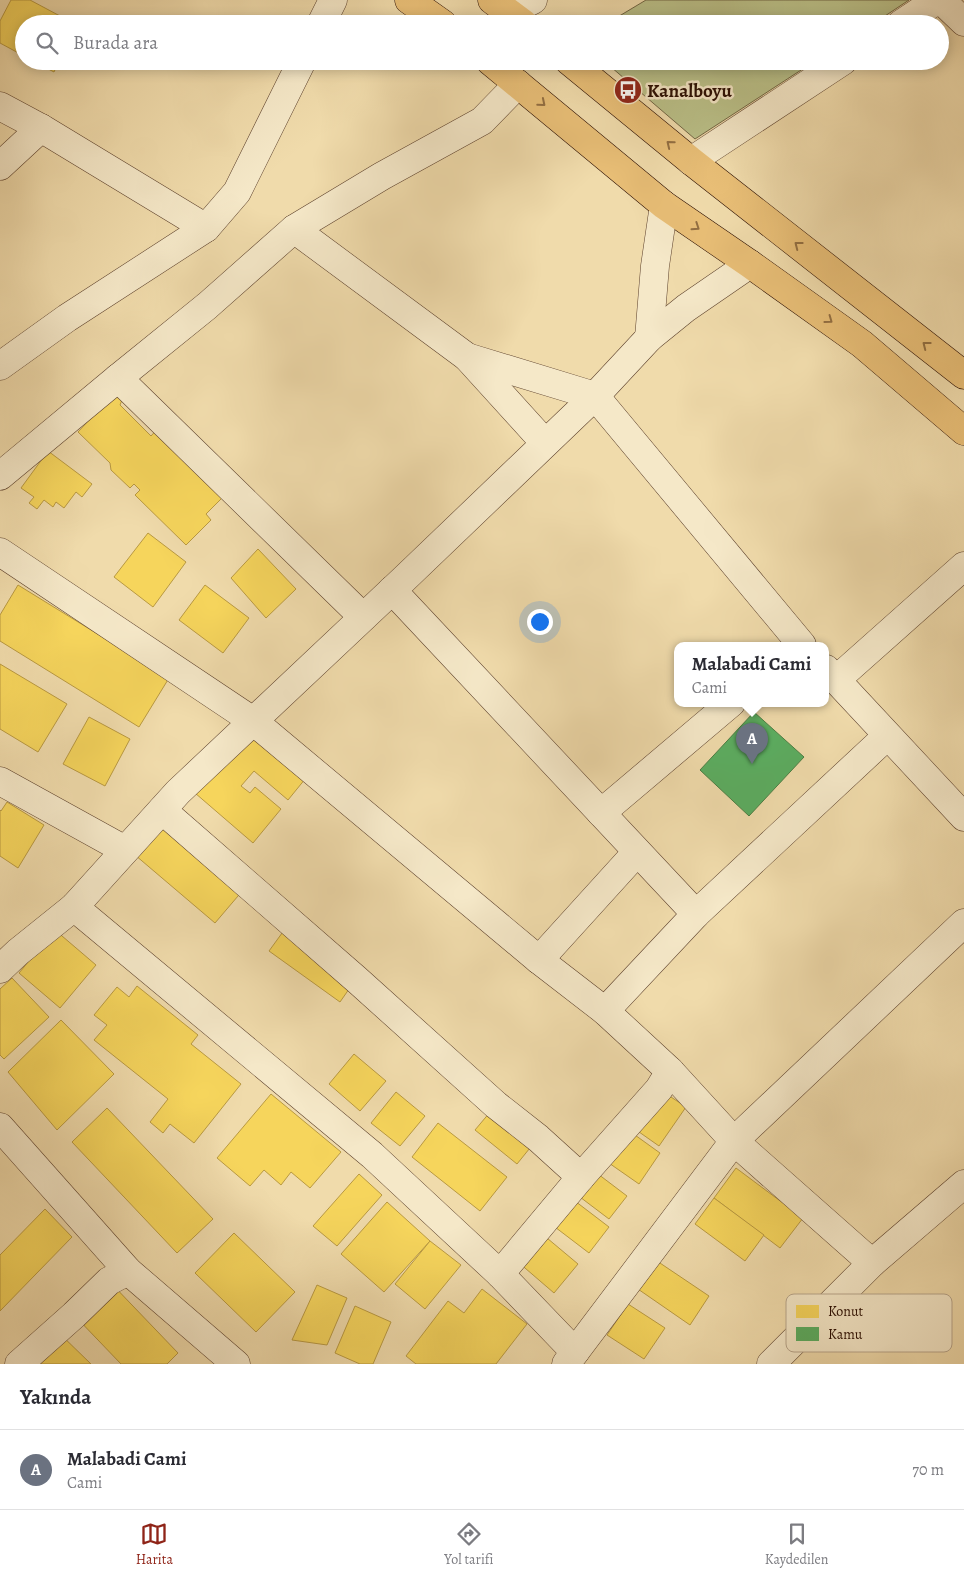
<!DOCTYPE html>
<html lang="tr">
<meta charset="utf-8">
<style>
body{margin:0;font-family:Alegreya,serif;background:#f7f7f7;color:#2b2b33}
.you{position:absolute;left:539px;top:621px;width:18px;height:18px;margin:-12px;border:4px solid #fff;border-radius:50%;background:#1a73e8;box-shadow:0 0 0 8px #1a73e833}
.badge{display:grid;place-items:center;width:32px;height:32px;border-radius:50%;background:#8f2418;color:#fff;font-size:16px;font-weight:700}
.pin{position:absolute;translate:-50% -41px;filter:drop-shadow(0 1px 2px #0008)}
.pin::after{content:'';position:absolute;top:26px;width:18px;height:15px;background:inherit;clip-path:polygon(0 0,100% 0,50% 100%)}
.popup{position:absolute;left:674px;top:642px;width:155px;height:65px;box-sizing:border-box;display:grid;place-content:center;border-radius:10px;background:#fff;filter:drop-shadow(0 1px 4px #0005);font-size:16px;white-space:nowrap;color:#7c7c81}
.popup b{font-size:19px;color:#2b2b33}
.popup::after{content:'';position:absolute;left:50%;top:100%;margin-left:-10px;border:10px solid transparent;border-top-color:#fff}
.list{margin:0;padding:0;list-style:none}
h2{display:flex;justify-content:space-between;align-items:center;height:65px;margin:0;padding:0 20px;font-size:21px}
h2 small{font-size:16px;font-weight:400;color:#7c7c81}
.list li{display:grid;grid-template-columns:32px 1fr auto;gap:15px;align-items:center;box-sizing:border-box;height:80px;padding:0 20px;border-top:1px solid #e1e1e2}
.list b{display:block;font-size:19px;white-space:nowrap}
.list p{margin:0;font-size:16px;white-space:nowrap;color:#7c7c81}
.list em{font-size:16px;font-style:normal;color:#7c7c81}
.icon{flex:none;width:28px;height:28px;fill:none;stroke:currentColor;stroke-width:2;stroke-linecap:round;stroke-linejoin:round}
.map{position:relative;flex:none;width:964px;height:1364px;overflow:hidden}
.search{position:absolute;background:#fff;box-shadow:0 2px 12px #0003;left:15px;right:15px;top:15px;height:55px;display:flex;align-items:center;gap:12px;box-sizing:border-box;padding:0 18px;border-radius:28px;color:#7c7c81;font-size:19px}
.sheet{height:145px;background:#fff}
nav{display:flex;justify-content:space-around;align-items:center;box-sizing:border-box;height:70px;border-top:1px solid #e1e1e2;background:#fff;font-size:14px;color:#7c7c81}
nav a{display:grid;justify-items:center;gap:2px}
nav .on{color:#8f2418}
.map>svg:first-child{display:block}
.green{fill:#bac088;stroke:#726644}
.homes{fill:#f6d55c;stroke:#b99941}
.public{fill:#5aae61;stroke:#4c7e44}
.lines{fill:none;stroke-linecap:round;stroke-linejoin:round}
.minor-casing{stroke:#5c402c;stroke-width:29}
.major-casing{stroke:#2a0d01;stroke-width:29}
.minor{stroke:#f5e8c8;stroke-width:28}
.major{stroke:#e8be76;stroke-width:28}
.oneway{stroke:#926e41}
.labels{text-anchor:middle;stroke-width:5;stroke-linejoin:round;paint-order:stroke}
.poi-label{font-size:19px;font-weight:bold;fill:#2a0d01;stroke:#f5e8c8;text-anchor:start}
.key{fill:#f5e8c8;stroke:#b8a68c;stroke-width:1}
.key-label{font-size:14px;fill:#2a0d01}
</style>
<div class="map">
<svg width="964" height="1364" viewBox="0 0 964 1364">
<rect width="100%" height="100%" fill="#f0dbab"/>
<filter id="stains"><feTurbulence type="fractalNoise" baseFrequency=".004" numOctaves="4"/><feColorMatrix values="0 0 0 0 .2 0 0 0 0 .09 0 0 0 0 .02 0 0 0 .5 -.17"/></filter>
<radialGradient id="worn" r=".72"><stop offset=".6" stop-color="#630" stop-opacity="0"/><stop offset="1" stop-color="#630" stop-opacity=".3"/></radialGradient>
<g class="green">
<path d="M646,0H909L873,24H606Z"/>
<path d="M604,61H815L695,139Z"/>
</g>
<g class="homes">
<path d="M11,0H30L75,24H24V56L0,43V21Z"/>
<path d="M33,61H59L54,72Z"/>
<path d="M118,389L124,395L120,405L151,436L160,426L228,492L206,514L211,520L186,545L135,495L140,490L134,484L130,488L111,470L110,463L78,432Z"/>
<path d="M48,451L92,484L82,497L76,492L64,508L56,502L53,507L44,500L37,509L29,503L34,497L21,488Z"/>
<path d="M148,533L186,562L153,607L114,577Z"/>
<path d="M258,549L296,589L266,618L231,578Z"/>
<path d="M18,585L169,678L139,727L0,641V615Z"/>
<path d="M205,585L249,618L223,653L179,620Z"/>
<path d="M0,664L67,704L38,752L0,729Z"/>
<path d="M89,717L130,739L105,786L63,764Z"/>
<path d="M252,725L310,773L288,800L254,771L241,786L250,793L255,787L281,809L253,843L195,793Z"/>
<path d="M7,802L44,825L18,868L0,856V810L1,811Z"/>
<path d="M164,821L244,889L215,923L135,855Z"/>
<path d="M285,929L356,979L340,1002L269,951Z"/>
<path d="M55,930L96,965L60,1008L19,973Z"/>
<path d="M12,978L49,1017L4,1059L0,1055V989Z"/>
<path d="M137,986L198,1035L191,1044L241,1084L194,1143L170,1124L163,1133L150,1122L168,1099L94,1040L107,1025L94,1015L117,987L129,997Z"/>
<path d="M61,1020L114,1074L57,1130L8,1072Z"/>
<path d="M354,1054L386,1081L360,1111L329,1084Z"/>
<path d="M659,1089L686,1107L659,1146L632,1127Z"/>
<path d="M396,1092L425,1116L400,1146L371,1123Z"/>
<path d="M271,1094L341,1152L310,1188L291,1172L281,1185L264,1170L250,1186L217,1158Z"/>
<path d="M496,1105L538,1138L517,1164L475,1130Z"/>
<path d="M107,1108L213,1219L177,1253L72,1142Z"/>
<path d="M438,1123L507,1177L480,1211L412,1157Z"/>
<path d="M628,1130L660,1153L639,1184L606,1161Z"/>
<path d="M736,1168L803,1218L780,1248L714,1198Z"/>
<path d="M594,1171L627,1196L609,1219L576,1194Z"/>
<path d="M359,1174L382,1195L337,1246L313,1226Z"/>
<path d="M571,1198L609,1227L589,1253L551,1224Z"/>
<path d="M714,1198L764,1235L745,1261L695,1224Z"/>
<path d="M387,1202L430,1241L384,1292L341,1254Z"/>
<path d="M45,1209L72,1237L0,1311V1255Z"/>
<path d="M234,1233L295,1292L256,1332L195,1273Z"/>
<path d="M541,1233L578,1264L554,1293L518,1262Z"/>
<path d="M430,1241L461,1265L425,1309L395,1284Z"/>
<path d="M654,1259L709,1296L690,1325L635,1287Z"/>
<path d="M109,1281L178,1353L167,1364H121L74,1315Z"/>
<path d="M317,1285L347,1298L327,1345L292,1340Z"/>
<path d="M482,1289L527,1324L496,1364H416L406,1356L448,1301L464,1313Z"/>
<path d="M628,1304L665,1328L644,1359L607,1335Z"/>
<path d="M355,1306L391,1322L373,1364H360L335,1353Z"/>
<path d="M56,1330L91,1364H22Z"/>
</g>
<path class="public" d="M754,712L804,757L749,816L700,770Z"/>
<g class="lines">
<defs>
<g id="minor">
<path d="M941,0L964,22"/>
<path d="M509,12L533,0"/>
<path d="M321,24L333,0"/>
<path d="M901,24L937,0"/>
<path d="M0,106L41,128L206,228"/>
<path d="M691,161L843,61"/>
<path d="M0,166L41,128"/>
<path d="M294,229L467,357L545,443"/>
<path d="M649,338L655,266L664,205"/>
<path d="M467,357L595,396L802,645"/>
<path d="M0,366L67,318L206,228L237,192L302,61"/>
<path d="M118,378L363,617"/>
<path d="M0,476L118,378L207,306L294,229L382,176L482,121L518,84"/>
<path d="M0,552L253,721L539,960L605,1011L670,1071L734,1141L872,1263L964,1184"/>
<path d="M392,590L696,914"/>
<path d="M826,669L964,817"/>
<path d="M837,679L964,566"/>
<path d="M0,781L125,850"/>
<path d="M162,810L356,979L496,1105L538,1138L581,1177"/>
<path d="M601,813L731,703"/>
<path d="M74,907L372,1155L500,1274L575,1352"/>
<path d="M539,960L637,852"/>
<path d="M0,969L18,952L74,907L178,792L404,579L595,396L649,338L686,308L750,264"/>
<path d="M605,1011L696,914L887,736"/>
<path d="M0,1127L128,1271L236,1364"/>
<path d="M500,1274L581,1177L659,1089L670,1071"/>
<path d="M19,1364L74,1315L109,1281L128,1271"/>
<path d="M566,1364L734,1141L964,923"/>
<path d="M771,1364L872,1263"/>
</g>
<g id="major">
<path d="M409,0L443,24"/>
<path d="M492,0L524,24"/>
<path d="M490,61L664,205L750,264L862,344L964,431"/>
<path d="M569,61L691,161L964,375"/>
</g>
</defs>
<use href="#minor" class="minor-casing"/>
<use href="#major" class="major-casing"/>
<use href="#minor" class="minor"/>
<use href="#major" class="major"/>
</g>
<defs><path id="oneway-chevron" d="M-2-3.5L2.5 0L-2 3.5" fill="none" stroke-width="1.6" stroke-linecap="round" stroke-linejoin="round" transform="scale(1.25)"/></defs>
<g class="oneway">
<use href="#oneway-chevron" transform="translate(542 103) rotate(40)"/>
<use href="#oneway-chevron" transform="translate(670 144) rotate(-141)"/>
<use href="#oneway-chevron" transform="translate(696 227) rotate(34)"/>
<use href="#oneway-chevron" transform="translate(798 245) rotate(-142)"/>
<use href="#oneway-chevron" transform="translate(829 320) rotate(36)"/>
<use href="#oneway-chevron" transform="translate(926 345) rotate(-142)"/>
</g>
<defs>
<symbol id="bus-disc" viewBox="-11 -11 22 22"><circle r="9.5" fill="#8f2418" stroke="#f5e8c8"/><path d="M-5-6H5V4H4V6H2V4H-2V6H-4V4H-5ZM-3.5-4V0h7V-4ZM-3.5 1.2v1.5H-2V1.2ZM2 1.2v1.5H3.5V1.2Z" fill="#fff"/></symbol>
</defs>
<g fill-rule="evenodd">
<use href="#bus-disc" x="612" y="74" width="32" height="32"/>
</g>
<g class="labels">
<g class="poi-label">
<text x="647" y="97">Kanalboyu</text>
</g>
</g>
<rect x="786" y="1294" width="166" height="58" rx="8" class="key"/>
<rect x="796" y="1305" width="23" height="13" fill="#f6d55c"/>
<rect x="796" y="1327" width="23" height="14" fill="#5aae61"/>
<g class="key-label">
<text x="828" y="1316">Konut</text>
<text x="828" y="1339">Kamu</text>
</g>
<rect width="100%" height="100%" filter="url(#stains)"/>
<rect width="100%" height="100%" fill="url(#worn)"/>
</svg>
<div class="you"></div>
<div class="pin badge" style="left:752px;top:764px;background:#6b7280">A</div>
<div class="popup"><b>Malabadi Cami</b>Cami</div>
<div class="search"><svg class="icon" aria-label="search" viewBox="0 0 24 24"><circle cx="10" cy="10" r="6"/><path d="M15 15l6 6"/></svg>Burada ara</div>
</div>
<section class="sheet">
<h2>Yakında<small></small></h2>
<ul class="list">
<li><span class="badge" style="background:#6b7280">A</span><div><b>Malabadi Cami</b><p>Cami</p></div><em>70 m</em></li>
</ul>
</section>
<nav>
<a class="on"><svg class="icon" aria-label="map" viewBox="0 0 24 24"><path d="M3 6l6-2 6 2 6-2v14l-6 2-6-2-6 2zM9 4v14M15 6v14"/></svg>Harita</a>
<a><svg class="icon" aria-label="directions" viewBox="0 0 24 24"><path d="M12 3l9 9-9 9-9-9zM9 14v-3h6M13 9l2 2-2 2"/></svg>Yol tarifi</a>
<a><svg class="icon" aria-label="saved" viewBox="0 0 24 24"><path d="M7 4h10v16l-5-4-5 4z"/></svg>Kaydedilen</a>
</nav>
